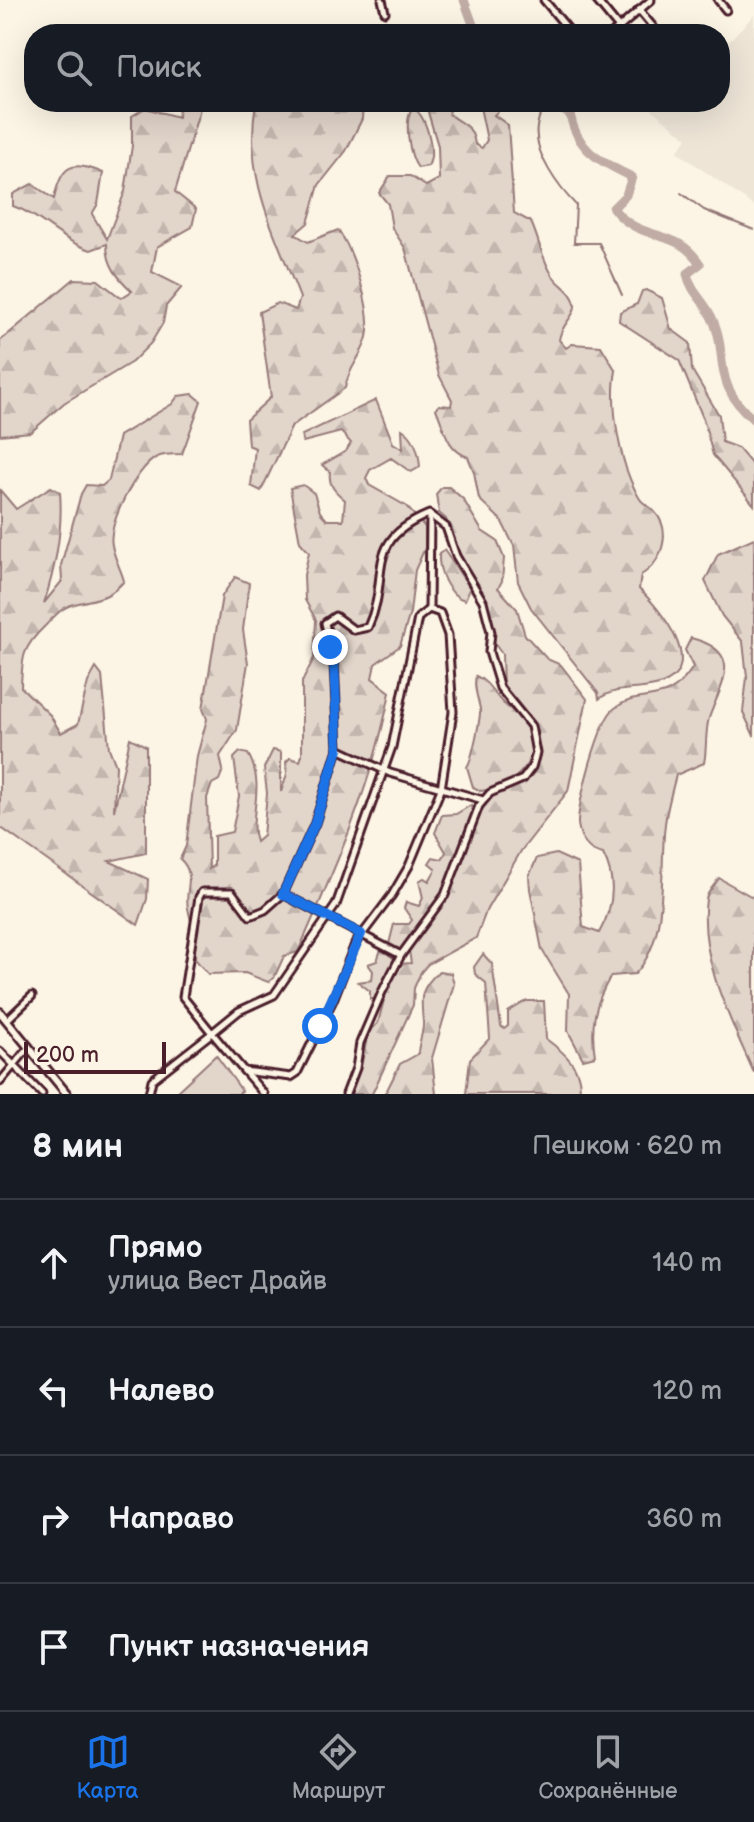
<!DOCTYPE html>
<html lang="ru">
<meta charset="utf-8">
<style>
body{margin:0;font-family:"Balsamiq Sans",sans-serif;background:#20242c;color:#f1f3f6}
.scale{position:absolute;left:24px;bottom:20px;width:142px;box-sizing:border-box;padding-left:8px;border:4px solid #4a1f2b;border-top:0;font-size:22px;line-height:28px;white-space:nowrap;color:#4a1f2b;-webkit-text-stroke:6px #fcf5e5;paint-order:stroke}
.stop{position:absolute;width:24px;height:24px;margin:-18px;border:6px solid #1a73e8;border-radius:50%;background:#fff}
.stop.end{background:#1a73e8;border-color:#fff;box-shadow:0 2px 8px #0008}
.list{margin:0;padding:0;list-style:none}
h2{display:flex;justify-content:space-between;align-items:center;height:104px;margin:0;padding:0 32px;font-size:34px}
h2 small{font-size:26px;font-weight:400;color:#9ea1a6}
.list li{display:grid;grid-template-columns:52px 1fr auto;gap:24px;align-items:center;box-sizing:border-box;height:128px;padding:0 32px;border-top:2px solid #363941}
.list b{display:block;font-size:30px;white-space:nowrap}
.list p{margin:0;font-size:26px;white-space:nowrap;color:#9ea1a6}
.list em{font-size:26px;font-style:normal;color:#9ea1a6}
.icon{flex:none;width:44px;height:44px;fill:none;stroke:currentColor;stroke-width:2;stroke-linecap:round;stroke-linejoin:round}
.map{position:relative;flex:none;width:754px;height:1094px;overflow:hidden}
.search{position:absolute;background:#171b24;box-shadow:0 8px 32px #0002;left:24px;right:24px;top:24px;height:88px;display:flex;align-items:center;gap:20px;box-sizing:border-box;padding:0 28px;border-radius:32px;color:#9ea1a6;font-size:30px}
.sheet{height:616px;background:#171b24}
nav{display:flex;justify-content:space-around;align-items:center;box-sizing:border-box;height:112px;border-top:2px solid #363941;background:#171b24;font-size:22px;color:#9ea1a6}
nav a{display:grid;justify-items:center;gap:4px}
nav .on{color:#1a73e8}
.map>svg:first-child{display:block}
.built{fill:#eee5d7}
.forest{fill:url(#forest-firs);stroke:#967a7a;stroke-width:2}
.park{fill:#e2d5ca;stroke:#967a7a;stroke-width:2}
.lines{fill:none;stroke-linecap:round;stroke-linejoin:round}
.stream{stroke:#917474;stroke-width:2}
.river{stroke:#c0aca5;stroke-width:9}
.minor-casing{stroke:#4a1f2b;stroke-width:11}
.secondary-casing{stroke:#4a1f2b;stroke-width:12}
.minor{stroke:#fcf5e5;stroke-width:5}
.secondary{stroke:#fcf5e5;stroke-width:6}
.route{stroke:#1a73e8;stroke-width:10}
</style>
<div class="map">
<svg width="754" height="1094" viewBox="0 0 754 1094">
<defs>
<pattern id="forest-firs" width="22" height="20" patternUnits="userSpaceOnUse" patternTransform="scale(2)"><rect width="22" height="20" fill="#e2d5ca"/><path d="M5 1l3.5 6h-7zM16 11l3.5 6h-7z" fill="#c3b6ae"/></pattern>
</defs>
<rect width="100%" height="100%" fill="#fcf5e5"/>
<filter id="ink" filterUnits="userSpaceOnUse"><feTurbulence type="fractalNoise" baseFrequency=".0125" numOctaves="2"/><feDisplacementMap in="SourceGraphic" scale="16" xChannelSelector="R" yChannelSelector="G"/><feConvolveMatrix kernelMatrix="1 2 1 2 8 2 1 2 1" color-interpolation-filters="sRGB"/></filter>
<g filter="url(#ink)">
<path class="built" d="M754,15V206L677,152L687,138L651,109L656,102H720V50Z"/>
<g class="forest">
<path d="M179,102H202L175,192L196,209L192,227L157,247L152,272L182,287L166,306L163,323L151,343L132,362L64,403L31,432L0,435V341L74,279L98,280L121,298L132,291C117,277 107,265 107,244L91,250C61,241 42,216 13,206V194L32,184L54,199C61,166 71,159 103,173L98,204L92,214L107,239L125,191L132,146V116L145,108L178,117Z"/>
<path d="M256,102H363L362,119L346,151L319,185L308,223L295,234L308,242L338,230C353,249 373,312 367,337C363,355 348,368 345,388L292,426L261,491L251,486L255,448L248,445L246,420L271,397L259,312L278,303L296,310L300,298C274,230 243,178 256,102Z"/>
<path d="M425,102H451L449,114C462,126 471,122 475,144L482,148L487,140L479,102L505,104L494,115L508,125L514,213L531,222C539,239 542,260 553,276C560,286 575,293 575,306C575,317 561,324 559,340L566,348L572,344L601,346L616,371C611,396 616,433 623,458C626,470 633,488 640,499C643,504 650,506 654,511C673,531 662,563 641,575L639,589C659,607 710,669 659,685C640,691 615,686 599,699L598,693L531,608L518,582L514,546L501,520L479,499L474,472L468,457C446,449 445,429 436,409L439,405L451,406L452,400L439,375L405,248L392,228L388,204L379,193L390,176H410L426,186L439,179L438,146Z"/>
<path d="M413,108C427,116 436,153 428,166L418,168C409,156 403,119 413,108Z"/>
<path d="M646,290L662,298L671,329L690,343L692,370L719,415L722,442L738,448L754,467V505L713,455L703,418L679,360L619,321L620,312L637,304L642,291Z"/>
<path d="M193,394L201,401L182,454C175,454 163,454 157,457C137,467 107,524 112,545C114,558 121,569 124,581C108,600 96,598 75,604C61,607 54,617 45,626C23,647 22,656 21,687L50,715L61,733L78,724L88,682L96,668L102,676L109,748L116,766L114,811L130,738L146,746V853L109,861L148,879L147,899L138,925L0,827V490L16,509L51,487L60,492C63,529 55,569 44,603L62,581L61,565L81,494L86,485L102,486L109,480L119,436L172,404L178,396Z"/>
<path d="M376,400L393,443L403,449L402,429C415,437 419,452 420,467L411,472L391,458L370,470L366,478L369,485L406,506L425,527V548L415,570L410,613L400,646L375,664L372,678L390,692C373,783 336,866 298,952L284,956L274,978L268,982L245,973L208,974L195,959C196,939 192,927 188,908C184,889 197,875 180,859L186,846L197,756L207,719L203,709L222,596L235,577L249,583L243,630L248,663L237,730L220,756L223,770L219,780L212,784L207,798L209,869L214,865V836L232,832L239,796L234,758L240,752L248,754C267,786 247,817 256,842L263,836L267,793L264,768L273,750L281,752V792L287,774L286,762L290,758L300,761L302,755V682L314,658L316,620L305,600L304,575L309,552L300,542L290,488L303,485L314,493L320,512L327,520H343L345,500C336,492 328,486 330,472L322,465L346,451L351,443L341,432L303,442L302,435Z"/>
<path d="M442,487H449L463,499L482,531L497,541L504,558L502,581L498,588L517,609L525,635L547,659L561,665L587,699L568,791L521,851L487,909L476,938L428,964L421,972L414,988L413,1005L372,1094H350L361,1067L368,1033L378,1023L387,988L400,964L411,963L409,951L448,894L482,807L494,794L526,781L539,759L537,731L503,690L502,654L494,643L486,600L458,553L446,519L439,513L436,494Z"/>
<path d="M754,538V736L743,712L747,677L743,642L722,616L705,581L718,554Z"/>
<path d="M444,550L470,588L465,600C448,596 438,571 439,554Z"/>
<path d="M691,638C746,652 721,684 709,718C705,731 707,749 704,763L676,775C672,791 667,808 665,824C659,873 670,937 635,974L611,976C595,1002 590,1025 595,1056L583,1059L568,1031L569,994L542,950L530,889L529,876L537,858L556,854L578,864L583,927L599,933C614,907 617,881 603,854C587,851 580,840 578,824C577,805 599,719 615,708C644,687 666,710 693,667L685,650Z"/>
<path d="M476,676C489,682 493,693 502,702C509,709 519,714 524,723C547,758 515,787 481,791L473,787L467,767C472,760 481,717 480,709C478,698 473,687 476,676Z"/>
<path d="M471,805C478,835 425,935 398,951L389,944L394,924H409L412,920L404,908L406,902L419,906L423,898L419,881L424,878L429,881L436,869L429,863L433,857L442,859L446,852L435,833L442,815L456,814Z"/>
<path d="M719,878L754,898V1073C731,1021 698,958 706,899C707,892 715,885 719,878Z"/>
<path d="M381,949L396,960L376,999H370V991L358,982L372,980L373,971L368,964L377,961Z"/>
<path d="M483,954L492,964L501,1026L504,1029L508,1026V1012L526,1001H544L546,1039C564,1052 584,1069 579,1094H466L470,1059L490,1038L486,983L475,974L474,967Z"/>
<path d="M439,971L451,973L454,984L432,1058L436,1094H385L400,1064L418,1054C418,1043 424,1032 423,1022C421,997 418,991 439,971Z"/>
</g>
<path class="park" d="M216,1055L242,1091L238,1094H174Z"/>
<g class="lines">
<g class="stream">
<path d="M545,102C542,110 538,118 537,127C533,153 559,188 576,205L574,243H599L622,295"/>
<path d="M681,193L704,210L754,230"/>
</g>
<g class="river">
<path d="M464,0L475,30L480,34"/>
<path d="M546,102L570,114C577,151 600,161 632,177L626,195L613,208C640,244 676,226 700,264L687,274C691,291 701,298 709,312C732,352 707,380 754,420"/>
</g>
<defs>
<g id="minor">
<path d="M382,0L385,12"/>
<path d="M544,0L572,34"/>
<path d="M596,0L619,28"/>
<path d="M718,0L726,10"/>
<path d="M639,10L659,34"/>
<path d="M612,34L651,0"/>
<path d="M429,609L430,515"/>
<path d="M338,749L390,773L483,800"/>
<path d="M283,894L401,955"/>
<path d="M7,1020L32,996"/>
<path d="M0,1051L42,1094"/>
<path d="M245,1072L264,1094"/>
<path d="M0,1082L29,1047"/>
<path d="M149,1094L152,1080L212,1033L244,1071L291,1077L297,1073L333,1000L355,944L392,895L409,866L441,789L453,712L448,635L440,613L429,609"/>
<path d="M346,1094L356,1068L360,1043L382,992L401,955L445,895L479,806L490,793L523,779L532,767L536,753L531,726L500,688L489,652L491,632L483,601L456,556L446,527L429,514C361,542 392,575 368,627L354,630L335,616L325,623L334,662L338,749L315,823L283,894L265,910L250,916L232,892H202L199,897L183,997L212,1033L239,1011L274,995L336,905L392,747L418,618L429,609"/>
</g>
<path id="secondary" d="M0,1012L67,1094"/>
</defs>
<use href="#minor" class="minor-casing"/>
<use href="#secondary" class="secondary-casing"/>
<use href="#minor" class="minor"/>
<use href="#secondary" class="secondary"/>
</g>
</g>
<g class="lines" filter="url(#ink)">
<path class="route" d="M320,1026L361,934L283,894L315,823L338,749L334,662L330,647"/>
</g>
</svg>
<div class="scale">200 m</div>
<div class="stop" style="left:320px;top:1026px"></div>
<div class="stop end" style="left:330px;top:647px"></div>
<div class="search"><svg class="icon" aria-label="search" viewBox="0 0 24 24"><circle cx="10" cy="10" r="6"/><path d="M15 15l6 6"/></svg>Поиск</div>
</div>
<section class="sheet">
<h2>8 мин<small>Пешком · 620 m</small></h2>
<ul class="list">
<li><svg class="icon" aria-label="ahead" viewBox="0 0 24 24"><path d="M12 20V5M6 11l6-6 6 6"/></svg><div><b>Прямо</b><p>улица Вест Драйв</p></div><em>140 m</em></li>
<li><svg class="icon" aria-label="left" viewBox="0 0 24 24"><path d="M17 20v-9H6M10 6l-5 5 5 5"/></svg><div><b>Налево</b></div><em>120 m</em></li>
<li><svg class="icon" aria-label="right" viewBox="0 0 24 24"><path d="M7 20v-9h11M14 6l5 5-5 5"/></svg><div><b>Направо</b></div><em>360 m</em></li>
<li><svg class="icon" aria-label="arrive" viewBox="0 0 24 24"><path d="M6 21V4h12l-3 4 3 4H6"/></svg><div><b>Пункт назначения</b></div></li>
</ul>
</section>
<nav>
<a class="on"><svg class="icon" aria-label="map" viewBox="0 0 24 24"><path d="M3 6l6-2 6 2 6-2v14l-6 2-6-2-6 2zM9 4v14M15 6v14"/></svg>Карта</a>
<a><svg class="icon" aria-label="directions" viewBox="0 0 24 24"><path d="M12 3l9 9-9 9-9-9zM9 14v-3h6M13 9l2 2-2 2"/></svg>Маршрут</a>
<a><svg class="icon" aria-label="saved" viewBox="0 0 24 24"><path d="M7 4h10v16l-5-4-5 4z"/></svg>Сохранённые</a>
</nav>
